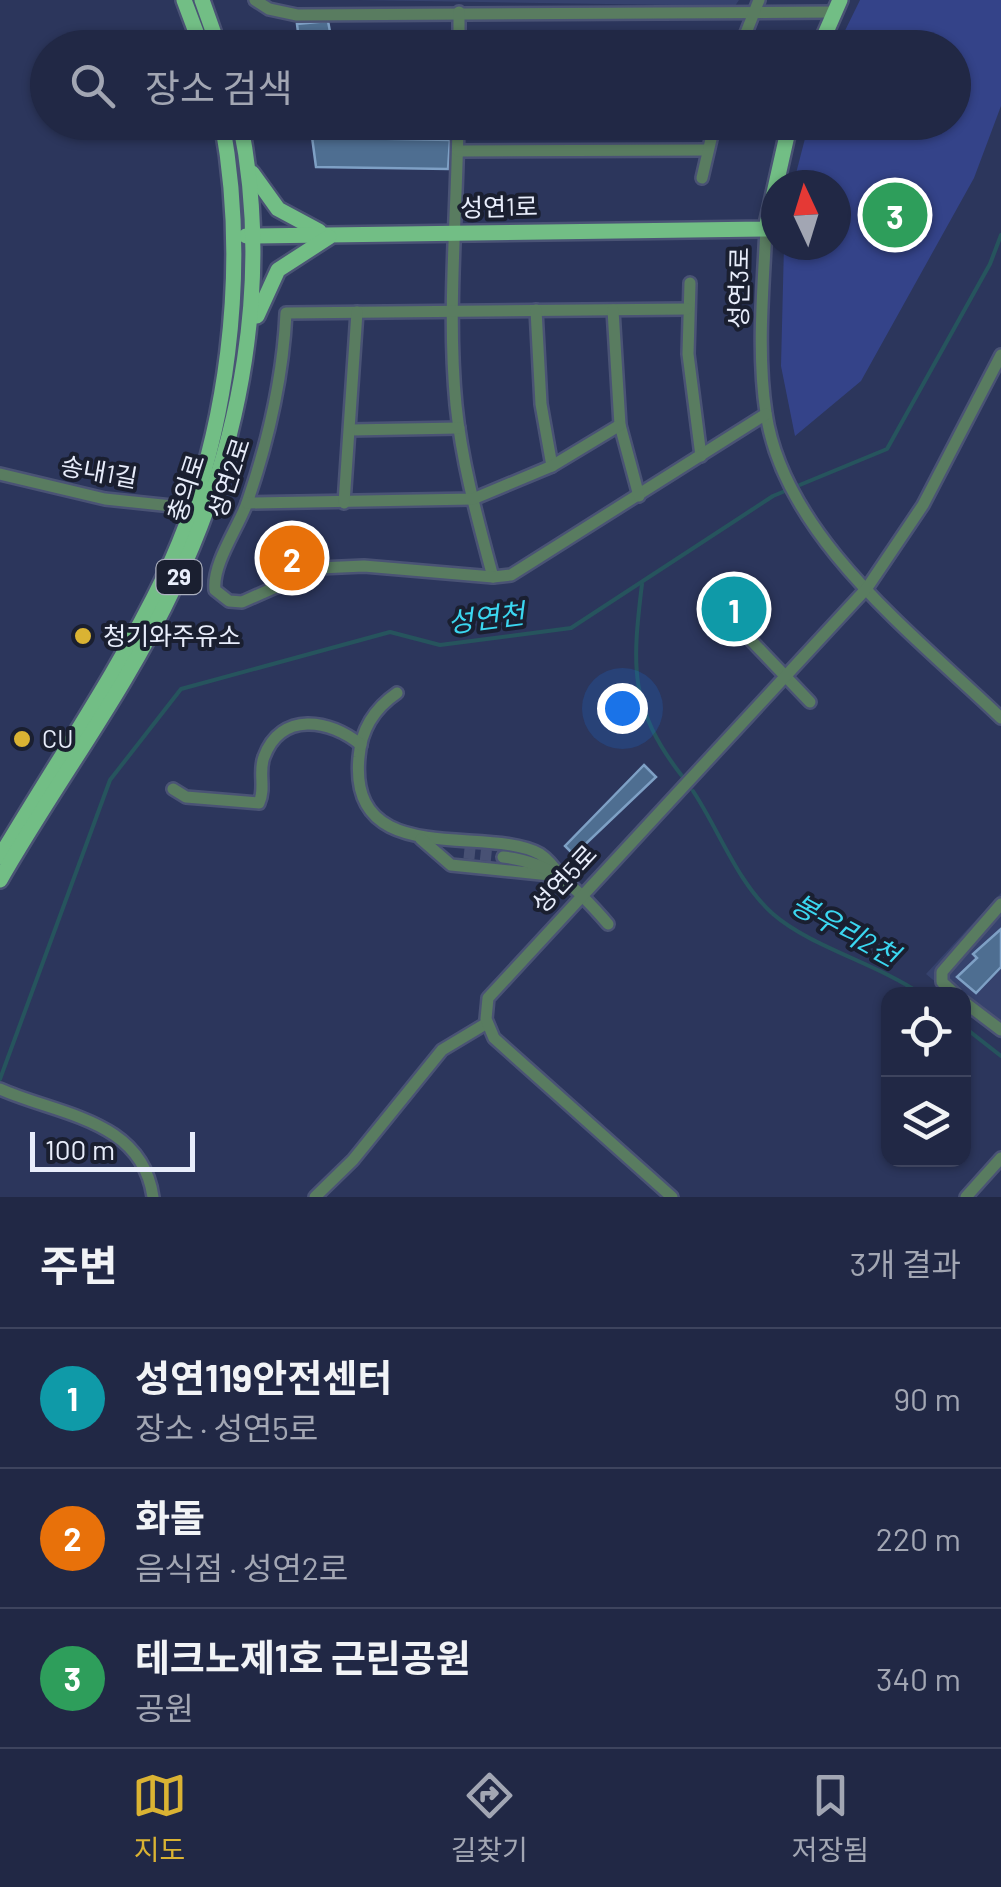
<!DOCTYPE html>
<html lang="ko">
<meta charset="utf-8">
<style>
body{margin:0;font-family:Barlow,"Noto Sans KR",sans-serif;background:#2d3450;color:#f1f3f6}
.controls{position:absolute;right:30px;bottom:30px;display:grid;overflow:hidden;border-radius:20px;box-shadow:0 2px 8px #0004}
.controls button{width:90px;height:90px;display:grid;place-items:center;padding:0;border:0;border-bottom:2px solid #3e445e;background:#212845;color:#f1f3f6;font:50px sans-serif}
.compass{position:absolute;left:761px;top:170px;width:90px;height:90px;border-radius:50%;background:#212845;box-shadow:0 2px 8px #0004;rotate:356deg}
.scale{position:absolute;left:30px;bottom:25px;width:165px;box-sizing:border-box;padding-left:10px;border:5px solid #e8edfb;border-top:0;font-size:28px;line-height:35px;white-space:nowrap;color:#e8edfb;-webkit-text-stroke:8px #1a1f30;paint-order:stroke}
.you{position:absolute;left:622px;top:708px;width:35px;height:35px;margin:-25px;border:8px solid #fff;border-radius:50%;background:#1a73e8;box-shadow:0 0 0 15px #1a73e833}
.badge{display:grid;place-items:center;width:65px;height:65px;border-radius:50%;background:#dab333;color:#fff;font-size:32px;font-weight:700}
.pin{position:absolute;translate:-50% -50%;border:5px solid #fff;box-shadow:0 2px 10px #0006}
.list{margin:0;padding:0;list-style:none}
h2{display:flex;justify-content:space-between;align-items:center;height:130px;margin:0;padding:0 40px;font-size:42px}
h2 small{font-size:32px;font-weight:400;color:#a2a6b3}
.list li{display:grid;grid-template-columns:65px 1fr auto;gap:30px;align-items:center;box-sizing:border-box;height:140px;padding:0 40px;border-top:2px solid #3e445e}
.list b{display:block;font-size:38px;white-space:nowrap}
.list p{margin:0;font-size:32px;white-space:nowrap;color:#a2a6b3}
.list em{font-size:32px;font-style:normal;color:#a2a6b3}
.icon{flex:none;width:55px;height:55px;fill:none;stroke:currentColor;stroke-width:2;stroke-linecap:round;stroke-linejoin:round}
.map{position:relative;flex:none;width:1001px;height:1197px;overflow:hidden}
.search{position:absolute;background:#212845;box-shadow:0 2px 8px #0004;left:30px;right:30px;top:30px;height:110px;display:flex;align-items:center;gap:25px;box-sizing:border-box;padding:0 35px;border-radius:55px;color:#a2a6b3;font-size:38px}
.sheet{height:550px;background:#212845}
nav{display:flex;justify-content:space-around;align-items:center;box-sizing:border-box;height:140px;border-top:2px solid #3e445e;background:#212845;font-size:28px;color:#a2a6b3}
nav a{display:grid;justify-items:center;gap:5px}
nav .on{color:#dab333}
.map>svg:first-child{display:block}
.built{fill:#36426d}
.green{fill:#344389}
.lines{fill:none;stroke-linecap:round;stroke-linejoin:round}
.stream{stroke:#26545d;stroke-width:4}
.building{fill:#4e6e91;stroke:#7ea0c5;stroke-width:2.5}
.minor-tunnel{stroke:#485174;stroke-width:11;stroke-dasharray:11 5.5;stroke-linecap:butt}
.minor-casing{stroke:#4a5375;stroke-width:16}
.major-casing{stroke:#4a5375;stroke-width:20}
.minor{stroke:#597c60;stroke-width:11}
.major{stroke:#72be85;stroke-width:15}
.poi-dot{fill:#dab333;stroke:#1a1f30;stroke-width:4}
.labels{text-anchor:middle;stroke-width:8;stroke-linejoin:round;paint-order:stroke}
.shield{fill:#1a1f30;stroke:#aaafbe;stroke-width:2.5}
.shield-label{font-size:22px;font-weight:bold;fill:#e8edfb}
.street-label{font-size:25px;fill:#e8edfb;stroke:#1a1f30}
.poi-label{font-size:25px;fill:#e8edfb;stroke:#1a1f30;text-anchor:start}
.water-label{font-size:28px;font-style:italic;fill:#3bd7f0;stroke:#1a1f30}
</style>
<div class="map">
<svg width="1001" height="1197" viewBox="0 0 1001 1197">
<rect width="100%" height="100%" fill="#2c365c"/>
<g class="built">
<path d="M358,0H739L735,6Z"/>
<path d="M1001,893V1039L964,1007V994H950L926,974Z"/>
</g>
<path class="green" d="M860,0H1001V106L974,178L861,381L795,436L781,366L784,245H836V185H793L809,123L954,122V48L837,47Z"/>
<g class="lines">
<g class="stream">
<path d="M642,584C632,666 629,708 682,776"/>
<path d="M693,791C719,830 737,882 773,914C811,947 876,963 921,994"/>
<path d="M964,1027L1001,1056"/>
<path d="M0,1079L110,780L181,689L390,632L440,645L571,628L773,496L887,449L990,264L1001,235"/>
</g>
</g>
<g class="building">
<path d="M328,21L333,48H300L297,24Z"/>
<path d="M310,122H345L348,138L450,140L448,169L316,167Z"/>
<path d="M293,543L303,562L290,569L280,550Z"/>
<path d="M743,585L757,598L724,633L710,620Z"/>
<path d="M644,765L656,777L574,855L565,846Z"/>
<path d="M1001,929V967L976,993L957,977L977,958L973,954Z"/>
</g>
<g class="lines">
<path class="minor-tunnel" d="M464,853L503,857"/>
<defs>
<g id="minor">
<path d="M255,0L269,9L297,15L835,12"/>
<path d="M459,48V12"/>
<path d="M740,48L759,0"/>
<path d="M458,122C457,217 447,311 456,405C462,464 478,521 493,577"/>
<path d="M458,151L707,150"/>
<path d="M702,178L715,122"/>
<path d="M766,229C763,290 757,353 766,413C784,537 916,636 1001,718"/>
<path d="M690,283L688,354L701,456"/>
<path d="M687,309L286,313C283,377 268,442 247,503C238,528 212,564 215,590L229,601L242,602L319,568L364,566L493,577L511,575L766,414"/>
<path d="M536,310L541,404L552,466"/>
<path d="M613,310L620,425L639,496"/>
<path d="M350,430L459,428"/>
<path d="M0,474L105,499L191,508"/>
<path d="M247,503L473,499L552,466L620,425"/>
<path d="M344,503L357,312"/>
<path d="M745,634L810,702"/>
<path d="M397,693C375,708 361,730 359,757C348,871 487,824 540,854C549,860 555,868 561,877"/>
<path d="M173,789L186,797L259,803C266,788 258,772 264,757C281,711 330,719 361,745"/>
<path d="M421,839L451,865L560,876"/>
<path d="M503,857C552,862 577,888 608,924"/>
<path d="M955,994L942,982V972L1001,904"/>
<path d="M964,1002L1001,1030"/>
<path d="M0,1089C58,1115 142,1119 153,1197"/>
<path d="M315,1197L353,1160L442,1050L487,1023"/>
<path d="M672,1197L494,1038L486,1019L488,998L867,588L923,505L1001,355"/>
<path d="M966,1197L1001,1158"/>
</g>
<g id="major">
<path d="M184,0L202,48"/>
<path d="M202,0L219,48"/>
<path d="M819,48L840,0"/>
<path d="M252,173L278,209L319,231"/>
<path d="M246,236L766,229L790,122"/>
<path d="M257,316L278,270L329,237"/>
<path d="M0,857C55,764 118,673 165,575C229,440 249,269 222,122"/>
<path d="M0,880C56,782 126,690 174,587C242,445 272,278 240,122"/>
</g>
</defs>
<use href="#minor" class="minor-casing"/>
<use href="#major" class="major-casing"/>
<use href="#minor" class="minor"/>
<use href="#major" class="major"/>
</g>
<g class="poi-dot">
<circle cx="83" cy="636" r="10"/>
<circle cx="22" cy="739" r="10"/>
</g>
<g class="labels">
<rect class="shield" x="156.5" y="560" width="45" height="34" rx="8"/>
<g class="shield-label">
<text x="179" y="585">29</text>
</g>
<g class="street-label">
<text transform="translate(499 207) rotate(-1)" y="9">성연1로</text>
<text transform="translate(739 288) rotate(-89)" y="9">성연3로</text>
<text transform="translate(99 472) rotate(10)" y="9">송내1길</text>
<text transform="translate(229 478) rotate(-72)" y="9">성연2로</text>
<text transform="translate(186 488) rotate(-72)" y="9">충의로</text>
<text transform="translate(564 879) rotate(-47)" y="9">성연5로</text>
</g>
<g class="poi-label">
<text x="103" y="645">청기와주유소</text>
<text x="42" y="748">CU</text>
</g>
<g class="water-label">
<text transform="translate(486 618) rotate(-7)" y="10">성연천</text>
<text transform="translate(845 930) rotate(29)" y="10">봉우리2천</text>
</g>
</g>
</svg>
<div class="controls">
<button><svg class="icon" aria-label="locate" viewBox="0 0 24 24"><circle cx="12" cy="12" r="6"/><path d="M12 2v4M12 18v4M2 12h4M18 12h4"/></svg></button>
<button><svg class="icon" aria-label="layers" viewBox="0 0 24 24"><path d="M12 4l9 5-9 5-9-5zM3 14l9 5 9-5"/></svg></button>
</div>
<svg class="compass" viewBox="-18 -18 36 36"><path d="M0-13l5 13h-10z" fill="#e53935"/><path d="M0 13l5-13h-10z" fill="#a2a6b3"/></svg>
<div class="scale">100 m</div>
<div class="you"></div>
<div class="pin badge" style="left:734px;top:609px;background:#0f9aa8">1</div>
<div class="pin badge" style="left:292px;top:558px;background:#e8710a">2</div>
<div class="pin badge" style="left:895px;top:215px;background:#2e9e5b">3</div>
<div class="search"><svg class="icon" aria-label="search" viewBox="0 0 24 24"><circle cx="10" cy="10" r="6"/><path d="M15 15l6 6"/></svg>장소 검색</div>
</div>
<section class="sheet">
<h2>주변<small>3개 결과</small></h2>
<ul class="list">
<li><span class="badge" style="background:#0f9aa8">1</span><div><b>성연119안전센터</b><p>장소 · 성연5로</p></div><em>90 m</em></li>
<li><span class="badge" style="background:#e8710a">2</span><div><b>화돌</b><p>음식점 · 성연2로</p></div><em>220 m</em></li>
<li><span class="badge" style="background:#2e9e5b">3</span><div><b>테크노제1호 근린공원</b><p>공원</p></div><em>340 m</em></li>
</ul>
</section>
<nav>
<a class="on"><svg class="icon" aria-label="map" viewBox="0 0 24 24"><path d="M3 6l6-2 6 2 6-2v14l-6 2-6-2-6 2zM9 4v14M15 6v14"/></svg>지도</a>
<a><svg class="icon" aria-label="directions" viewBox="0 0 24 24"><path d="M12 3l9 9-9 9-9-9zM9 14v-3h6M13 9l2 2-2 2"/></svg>길찾기</a>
<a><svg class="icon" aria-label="saved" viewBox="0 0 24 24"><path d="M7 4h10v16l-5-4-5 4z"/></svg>저장됨</a>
</nav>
